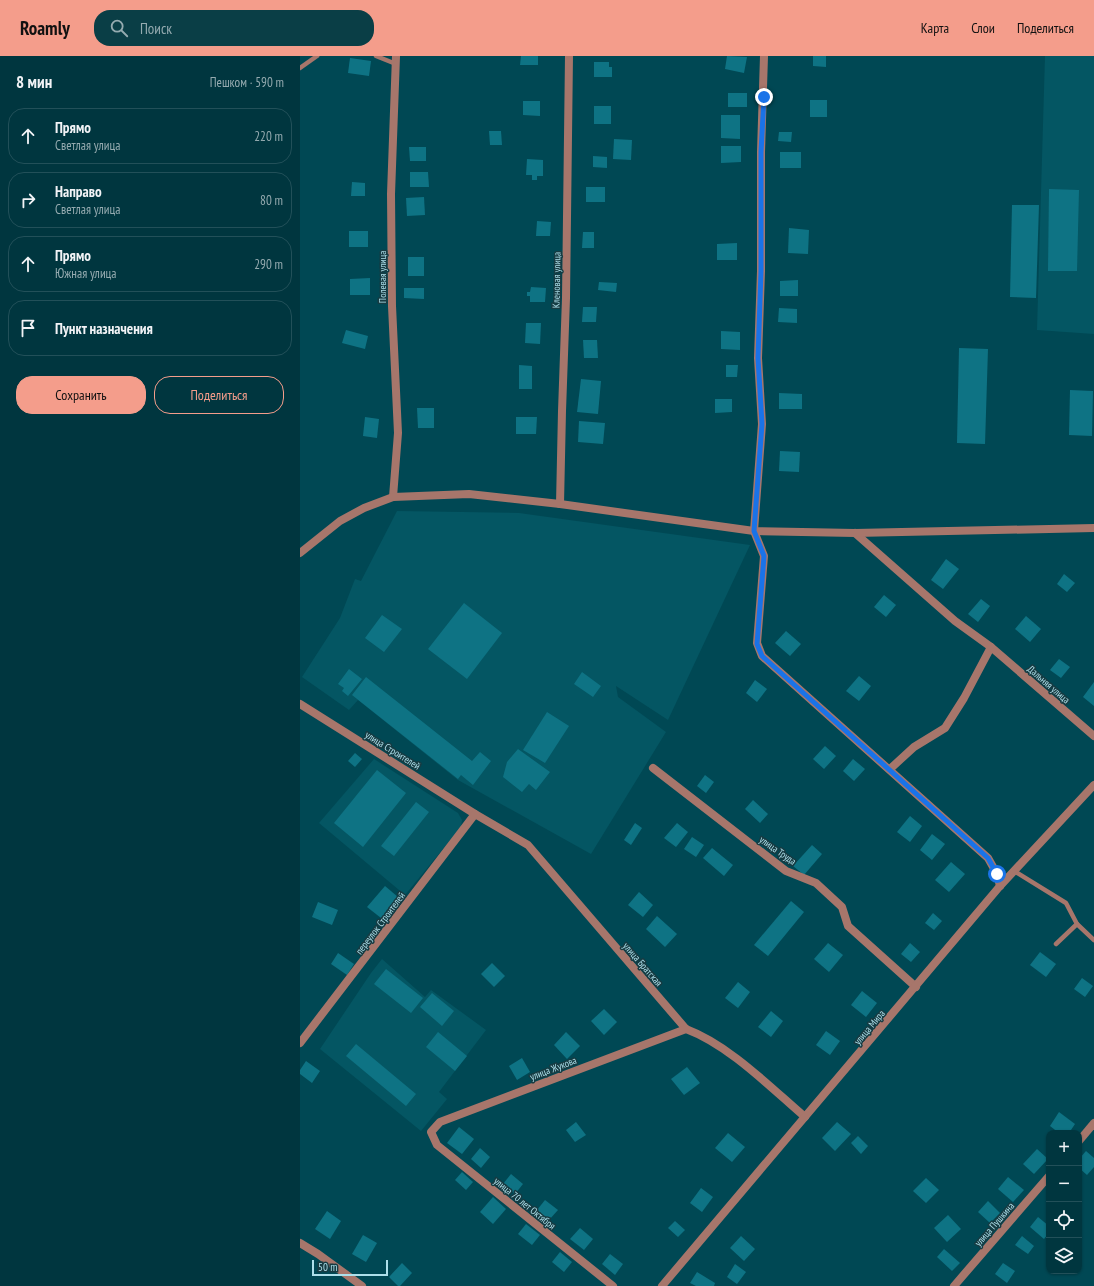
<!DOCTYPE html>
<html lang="ru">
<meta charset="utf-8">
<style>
body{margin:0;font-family:"PT Sans Narrow",sans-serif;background:#0a3e46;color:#f1f3f6}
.controls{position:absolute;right:12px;bottom:12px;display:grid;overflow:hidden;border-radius:8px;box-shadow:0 1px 3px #0004}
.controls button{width:36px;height:36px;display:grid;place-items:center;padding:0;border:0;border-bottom:1px solid #225059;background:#00363f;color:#f1f3f6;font:20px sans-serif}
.scale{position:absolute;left:12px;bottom:10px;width:76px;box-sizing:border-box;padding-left:4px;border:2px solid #addfea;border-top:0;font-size:11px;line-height:14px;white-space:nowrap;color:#addfea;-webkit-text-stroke:3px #173b42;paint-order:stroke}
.stop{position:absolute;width:12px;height:12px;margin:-9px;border:3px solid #1a73e8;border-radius:50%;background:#fff}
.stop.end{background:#1a73e8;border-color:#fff;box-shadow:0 1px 4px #0008}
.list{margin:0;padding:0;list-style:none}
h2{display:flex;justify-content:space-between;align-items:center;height:52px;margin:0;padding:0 16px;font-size:17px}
h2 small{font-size:13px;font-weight:400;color:#95abb0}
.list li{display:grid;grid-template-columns:26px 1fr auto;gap:12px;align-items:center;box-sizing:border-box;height:56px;margin:0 8px 8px;padding:0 8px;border:1px solid #225059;border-radius:16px}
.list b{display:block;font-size:15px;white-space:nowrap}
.list p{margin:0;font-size:13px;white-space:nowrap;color:#95abb0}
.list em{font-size:13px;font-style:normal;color:#95abb0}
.actions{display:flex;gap:8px;padding:12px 16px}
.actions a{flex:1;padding:9px 0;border:1px solid #f49d8b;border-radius:16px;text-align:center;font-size:14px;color:#f49d8b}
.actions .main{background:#f49d8b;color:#111}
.icon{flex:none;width:22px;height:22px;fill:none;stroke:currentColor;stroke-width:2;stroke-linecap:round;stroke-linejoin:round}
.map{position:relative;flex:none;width:794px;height:1230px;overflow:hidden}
header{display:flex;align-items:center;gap:24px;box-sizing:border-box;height:56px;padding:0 20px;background:#f49d8b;color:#111}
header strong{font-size:19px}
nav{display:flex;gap:22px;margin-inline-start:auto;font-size:14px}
.search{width:280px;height:36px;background:#0a3e46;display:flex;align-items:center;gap:10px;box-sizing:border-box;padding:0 14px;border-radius:16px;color:#95abb0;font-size:15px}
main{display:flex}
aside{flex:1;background:#00363f}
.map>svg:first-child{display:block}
.built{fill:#045663}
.building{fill:#0e7384}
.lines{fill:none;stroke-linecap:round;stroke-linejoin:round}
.lane{stroke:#a7766b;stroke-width:4.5}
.street{stroke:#a7766b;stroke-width:8}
.route{stroke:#1a73e8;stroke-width:5}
.labels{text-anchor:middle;stroke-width:3;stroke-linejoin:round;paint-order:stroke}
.street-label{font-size:10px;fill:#addfea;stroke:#173b42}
</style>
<header>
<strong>Roamly</strong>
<div class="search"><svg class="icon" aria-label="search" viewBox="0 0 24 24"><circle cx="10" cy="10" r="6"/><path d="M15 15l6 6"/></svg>Поиск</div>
<nav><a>Карта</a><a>Слои</a><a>Поделиться</a></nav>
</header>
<main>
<aside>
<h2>8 мин<small>Пешком · 590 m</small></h2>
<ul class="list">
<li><svg class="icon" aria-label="ahead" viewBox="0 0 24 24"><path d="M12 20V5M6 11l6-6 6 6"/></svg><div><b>Прямо</b><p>Светлая улица</p></div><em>220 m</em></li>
<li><svg class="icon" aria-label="right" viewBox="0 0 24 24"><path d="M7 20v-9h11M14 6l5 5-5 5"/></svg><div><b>Направо</b><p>Светлая улица</p></div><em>80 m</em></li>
<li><svg class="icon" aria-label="ahead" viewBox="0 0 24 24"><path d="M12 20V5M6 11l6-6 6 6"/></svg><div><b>Прямо</b><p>Южная улица</p></div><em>290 m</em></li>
<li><svg class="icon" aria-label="arrive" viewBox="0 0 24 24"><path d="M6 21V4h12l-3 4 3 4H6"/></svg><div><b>Пункт назначения</b></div></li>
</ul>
<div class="actions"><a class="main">Сохранить</a><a>Поделиться</a></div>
</aside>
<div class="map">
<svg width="794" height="1230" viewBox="0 0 794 1230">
<rect width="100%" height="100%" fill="#004854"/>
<g class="built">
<path d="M745,0H794V278L737,274Z"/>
<path d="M97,455L219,457L450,489L368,664L316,630L318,641L366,676L291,798L158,724L58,644L49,654L2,621L40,562L55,523L61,525Z"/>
<path d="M74,703L158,757L162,764L161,771L105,839L19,767Z"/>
<path d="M82,903L125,941L131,934L186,974L139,1036L147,1043L121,1075L20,993L71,917Z"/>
</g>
<g class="building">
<path d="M221,0H238V9H220Z"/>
<path d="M427,0L447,1L444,17L425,13Z"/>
<path d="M513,0H526V11L513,10Z"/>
<path d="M50,2L71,5L69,20L48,17Z"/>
<path d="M294,6H309V11H312V21H294Z"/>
<rect x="428" y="37" width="19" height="14"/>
<rect x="510" y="44" width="17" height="17"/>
<path d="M223,45H240V60L223,59Z"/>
<rect x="294" y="50" width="17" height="18"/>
<path d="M421,59H440V83L421,82Z"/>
<path d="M189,75H201L202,89H190Z"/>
<path d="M479,76H492L491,86L478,85Z"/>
<path d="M314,83L332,84L331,104L313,103Z"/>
<path d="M421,90H441V106L421,107Z"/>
<path d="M109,91H126V105H110Z"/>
<rect x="480" y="96" width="21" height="16"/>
<path d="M293,100L307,101V112L293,111Z"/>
<path d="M227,103L243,104V120H237V124H232V119H226Z"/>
<path d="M110,116H128L129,131H110Z"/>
<path d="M52,126L65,127V140H51Z"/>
<rect x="286" y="131" width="19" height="15"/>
<path d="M749,133L779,134L777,215H748Z"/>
<path d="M124,141L125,159L107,160L106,142Z"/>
<path d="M712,149H739L736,242L710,241Z"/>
<path d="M237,165L251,166L250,180H236Z"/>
<path d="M489,172L509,174L508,198L488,197Z"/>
<rect x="49" y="175" width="19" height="16"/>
<path d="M283,176H294V192H282Z"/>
<path d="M437,187V204H417V188Z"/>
<rect x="108" y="201" width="16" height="19"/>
<path d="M70,222V239H50V223Z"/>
<path d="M498,224V240H480V225Z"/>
<path d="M299,226L317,227L316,236L298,234Z"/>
<path d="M231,231L246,232L245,246H230V240H227V236H230Z"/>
<path d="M104,232H124V243L104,242Z"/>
<path d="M283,251H297L296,266H282Z"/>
<path d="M479,252L497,253V267L478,266Z"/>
<path d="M226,267H241L240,288L225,287Z"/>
<path d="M46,274L68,280L65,293L42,287Z"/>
<path d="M421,275L440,276V294L421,293Z"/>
<path d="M283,284H297L298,302H284Z"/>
<path d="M659,292L688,293L685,388L657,387Z"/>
<path d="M219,309L232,310V333H219Z"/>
<path d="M426,309H438L437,321H426Z"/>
<path d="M281,323L301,325L298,358L277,356Z"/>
<path d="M770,334L793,335L792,380L769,379Z"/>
<path d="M479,337L502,338V353H479Z"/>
<path d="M415,343H432V356L415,357Z"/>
<path d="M117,352H134V372H118Z"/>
<path d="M65,361L79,363L77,382L63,380Z"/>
<path d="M216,361H237L236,378H216Z"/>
<path d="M279,365L305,367L303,388L278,386Z"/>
<path d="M480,395L500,396L499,416L479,415Z"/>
<path d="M646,503L659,513L643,533L631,524Z"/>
<path d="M764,518L775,527L767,536L757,528Z"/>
<path d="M584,539L596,549L586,561L574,551Z"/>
<path d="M681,543L690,550L678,566L668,558Z"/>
<path d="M164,547L202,577L167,623L128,593Z"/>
<path d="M82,559L102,573L84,596L65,582Z"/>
<path d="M726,560L741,573L730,586L715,573Z"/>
<path d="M486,575L501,588L490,600L475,587Z"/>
<path d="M759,603L770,611L761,622L750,614Z"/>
<path d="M49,613L62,623L48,640L42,635L44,632L38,628Z"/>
<path d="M282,616L301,630L293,641L274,628Z"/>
<path d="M559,620L571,630L559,645L546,635Z"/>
<path d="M66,621L172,705L180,696L191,705L173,729L161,719L158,723L52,639Z"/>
<path d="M455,624L467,633L457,646L446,637Z"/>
<path d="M794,626V650L783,641Z"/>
<path d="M247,656L269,670L245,707L223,694Z"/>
<path d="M525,690L536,700L524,713L513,703Z"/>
<path d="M218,693L250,716L236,734L229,728L222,736L203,721L207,706Z"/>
<path d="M55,697L62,703L55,711L48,705Z"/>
<path d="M553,703L565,713L554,725L543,715Z"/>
<path d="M77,714L106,737L63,791L34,767Z"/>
<path d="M405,719L414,726L406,737L397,730Z"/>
<path d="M453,744L468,758L460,767L445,753Z"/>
<path d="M116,746L129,756L94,800L81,790Z"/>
<path d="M610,760L622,770L610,786L597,776Z"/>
<path d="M335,767L342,772L331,789L324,784Z"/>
<path d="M377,767L388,776L376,791L364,782Z"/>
<path d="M632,778L645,788L632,804L620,794Z"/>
<path d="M392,781L404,789L396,801L384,793Z"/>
<path d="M512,789L522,798L504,819L493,810Z"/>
<path d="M412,792L433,809L424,820L403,802Z"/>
<path d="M651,806L665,818L649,836L635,824Z"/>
<path d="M85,830L98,841L81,862L67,851Z"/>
<path d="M339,836L353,849L343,861L328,849Z"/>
<path d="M491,845L504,856L468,900L454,889Z"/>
<path d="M18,846L38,854L32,869L12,861Z"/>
<path d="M633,857L642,865L634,874L625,867Z"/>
<path d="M357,860L377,878L365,891L346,873Z"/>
<path d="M528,887L543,899L529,916L514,903Z"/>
<path d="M610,887L620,896L611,906L601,898Z"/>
<path d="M740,896L756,908L746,921L730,909Z"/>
<path d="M38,897L54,908L47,919L31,908Z"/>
<path d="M192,907L205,920L194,931L181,918Z"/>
<path d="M86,913L123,942L111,957L74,928Z"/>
<path d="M782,922L793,930L785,941L774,933Z"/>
<path d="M438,926L450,936L438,952L425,942Z"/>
<path d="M562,935L577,947L566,961L551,949Z"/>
<path d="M132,937L154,955L142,970L120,951Z"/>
<path d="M304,953L317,966L304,979L291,965Z"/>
<path d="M471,955L483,965L471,981L458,971Z"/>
<path d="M526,975L540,985L530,999L516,989Z"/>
<path d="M138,976L167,1000L155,1015L126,991Z"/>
<path d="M266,976L280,990L267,1003L254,989Z"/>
<path d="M56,988L116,1038L106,1050L46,1000Z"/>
<path d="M222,1002L230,1016L217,1024L209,1010Z"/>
<path d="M6,1005L20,1015L12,1027L0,1018V1014Z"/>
<path d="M387,1011L400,1027L384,1039L371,1023Z"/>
<path d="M759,1056L775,1068L769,1077H759L750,1070Z"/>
<path d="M276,1066L286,1079L275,1086L266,1074Z"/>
<path d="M537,1066L551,1078L535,1095L522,1082Z"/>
<path d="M159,1071L174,1083L162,1098L147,1087Z"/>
<path d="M428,1077L445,1091L432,1106L415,1092Z"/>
<path d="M558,1080L568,1090L561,1098L551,1087Z"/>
<path d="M180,1092L190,1101L181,1112L171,1103Z"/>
<path d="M737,1093L748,1103L734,1118L723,1108Z"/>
<path d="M786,1095L794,1102V1111L787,1119L779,1112V1103Z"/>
<path d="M162,1116L173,1126L166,1134L155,1124Z"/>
<path d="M211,1118L223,1128L215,1138L203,1128Z"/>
<path d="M708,1121L724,1134L713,1146L698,1133Z"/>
<path d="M626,1122L639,1134L626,1147L613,1135Z"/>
<path d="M401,1132L413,1141L402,1156L390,1147Z"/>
<path d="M193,1141L206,1153L193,1168L180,1156Z"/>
<path d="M245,1144L258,1154L249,1164L237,1154Z"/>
<path d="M688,1145L700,1157L690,1167L678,1156Z"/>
<path d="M27,1155L41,1165L30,1183L15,1173Z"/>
<path d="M648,1159L661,1173L647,1186L634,1172Z"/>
<path d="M738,1161L749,1170V1177L744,1183L730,1171Z"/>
<path d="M375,1165L385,1174L378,1181L368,1172Z"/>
<path d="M226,1168L240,1179L232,1189L218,1178Z"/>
<path d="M280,1172L293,1183L284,1194L270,1183Z"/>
<path d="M63,1179L77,1187L66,1206L52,1198Z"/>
<path d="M441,1180L455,1193L444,1205L430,1192Z"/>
<path d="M722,1180L734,1190L728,1198L715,1189Z"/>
<path d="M644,1193L660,1207L652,1215L637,1201Z"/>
<path d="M260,1196L272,1206L264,1216L252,1206Z"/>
<path d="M310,1198L323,1208L315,1219L302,1208Z"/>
<path d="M102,1207L112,1217L100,1230H98L89,1221Z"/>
<path d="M703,1207L715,1215L707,1227L695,1218Z"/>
<path d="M435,1208L446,1216L437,1228L427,1221Z"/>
<path d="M397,1216L415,1227L414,1230H396L390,1227Z"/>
</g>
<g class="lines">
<g class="lane">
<path d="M76,0L96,8"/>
<path d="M0,12L17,0"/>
<path d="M714,815L766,847L777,868L756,888"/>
<path d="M777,868L794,884"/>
</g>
<g class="street">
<path d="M464,0L461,96V215L458,302L462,368L454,475L464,500L457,587L462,600L688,802L697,818L700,830"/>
<path d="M93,441L98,377L92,250L91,138L96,0"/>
<path d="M260,448L262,355L266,242L269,0"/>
<path d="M555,477L655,565L691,591L664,642L645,672L614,691L590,713"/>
<path d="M0,497L40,465L64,452L93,441L169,438L260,448L454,475L555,477L794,472"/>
<path d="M691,591L794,680"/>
<path d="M0,648L175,758L228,789L386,973C429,989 470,1031 505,1061"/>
<path d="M353,712L486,815L516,827L542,851L548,870L616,931"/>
<path d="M0,987L175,758"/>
<path d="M779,1085L794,1067"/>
<path d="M0,1187L18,1198L62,1230"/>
<path d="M313,1230L137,1089L131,1076L140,1066L386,973"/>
<path d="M362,1230L700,830L794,729"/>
<path d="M654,1230L749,1120"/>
</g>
</g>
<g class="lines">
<path class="route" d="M464,41L461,96V215L458,302L462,368L454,475L464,500L457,588L462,600L688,802L697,818"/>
</g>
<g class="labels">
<g class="street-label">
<text transform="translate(82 221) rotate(-90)" y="4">Полевая улица</text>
<text transform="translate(256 224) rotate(-89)" y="4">Кленовая улица</text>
<text transform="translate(749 628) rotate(41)" y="4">Дальняя улица</text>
<text transform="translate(93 694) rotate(32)" y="4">улица Строителей</text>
<text transform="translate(478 794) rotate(35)" y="4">улица Труда</text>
<text transform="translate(80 867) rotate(-53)" y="4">переулок Строителей</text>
<text transform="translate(343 908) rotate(49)" y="4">улица Братская</text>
<text transform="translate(569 971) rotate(-50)" y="4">улица Мира</text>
<text transform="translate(253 1012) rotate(-21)" y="4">улица Жукова</text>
<text transform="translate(225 1147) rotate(39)" y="4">улица 70 лет Октября</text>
<text transform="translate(694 1168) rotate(-49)" y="4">улица Пушкина</text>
</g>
</g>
</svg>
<div class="controls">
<button>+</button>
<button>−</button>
<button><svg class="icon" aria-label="locate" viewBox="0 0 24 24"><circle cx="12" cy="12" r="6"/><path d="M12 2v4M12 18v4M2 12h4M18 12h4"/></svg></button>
<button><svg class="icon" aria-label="layers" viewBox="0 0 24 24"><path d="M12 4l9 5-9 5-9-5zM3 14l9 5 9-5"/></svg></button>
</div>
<div class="scale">50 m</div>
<div class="stop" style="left:697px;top:818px"></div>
<div class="stop end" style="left:464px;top:41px"></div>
</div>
</main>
